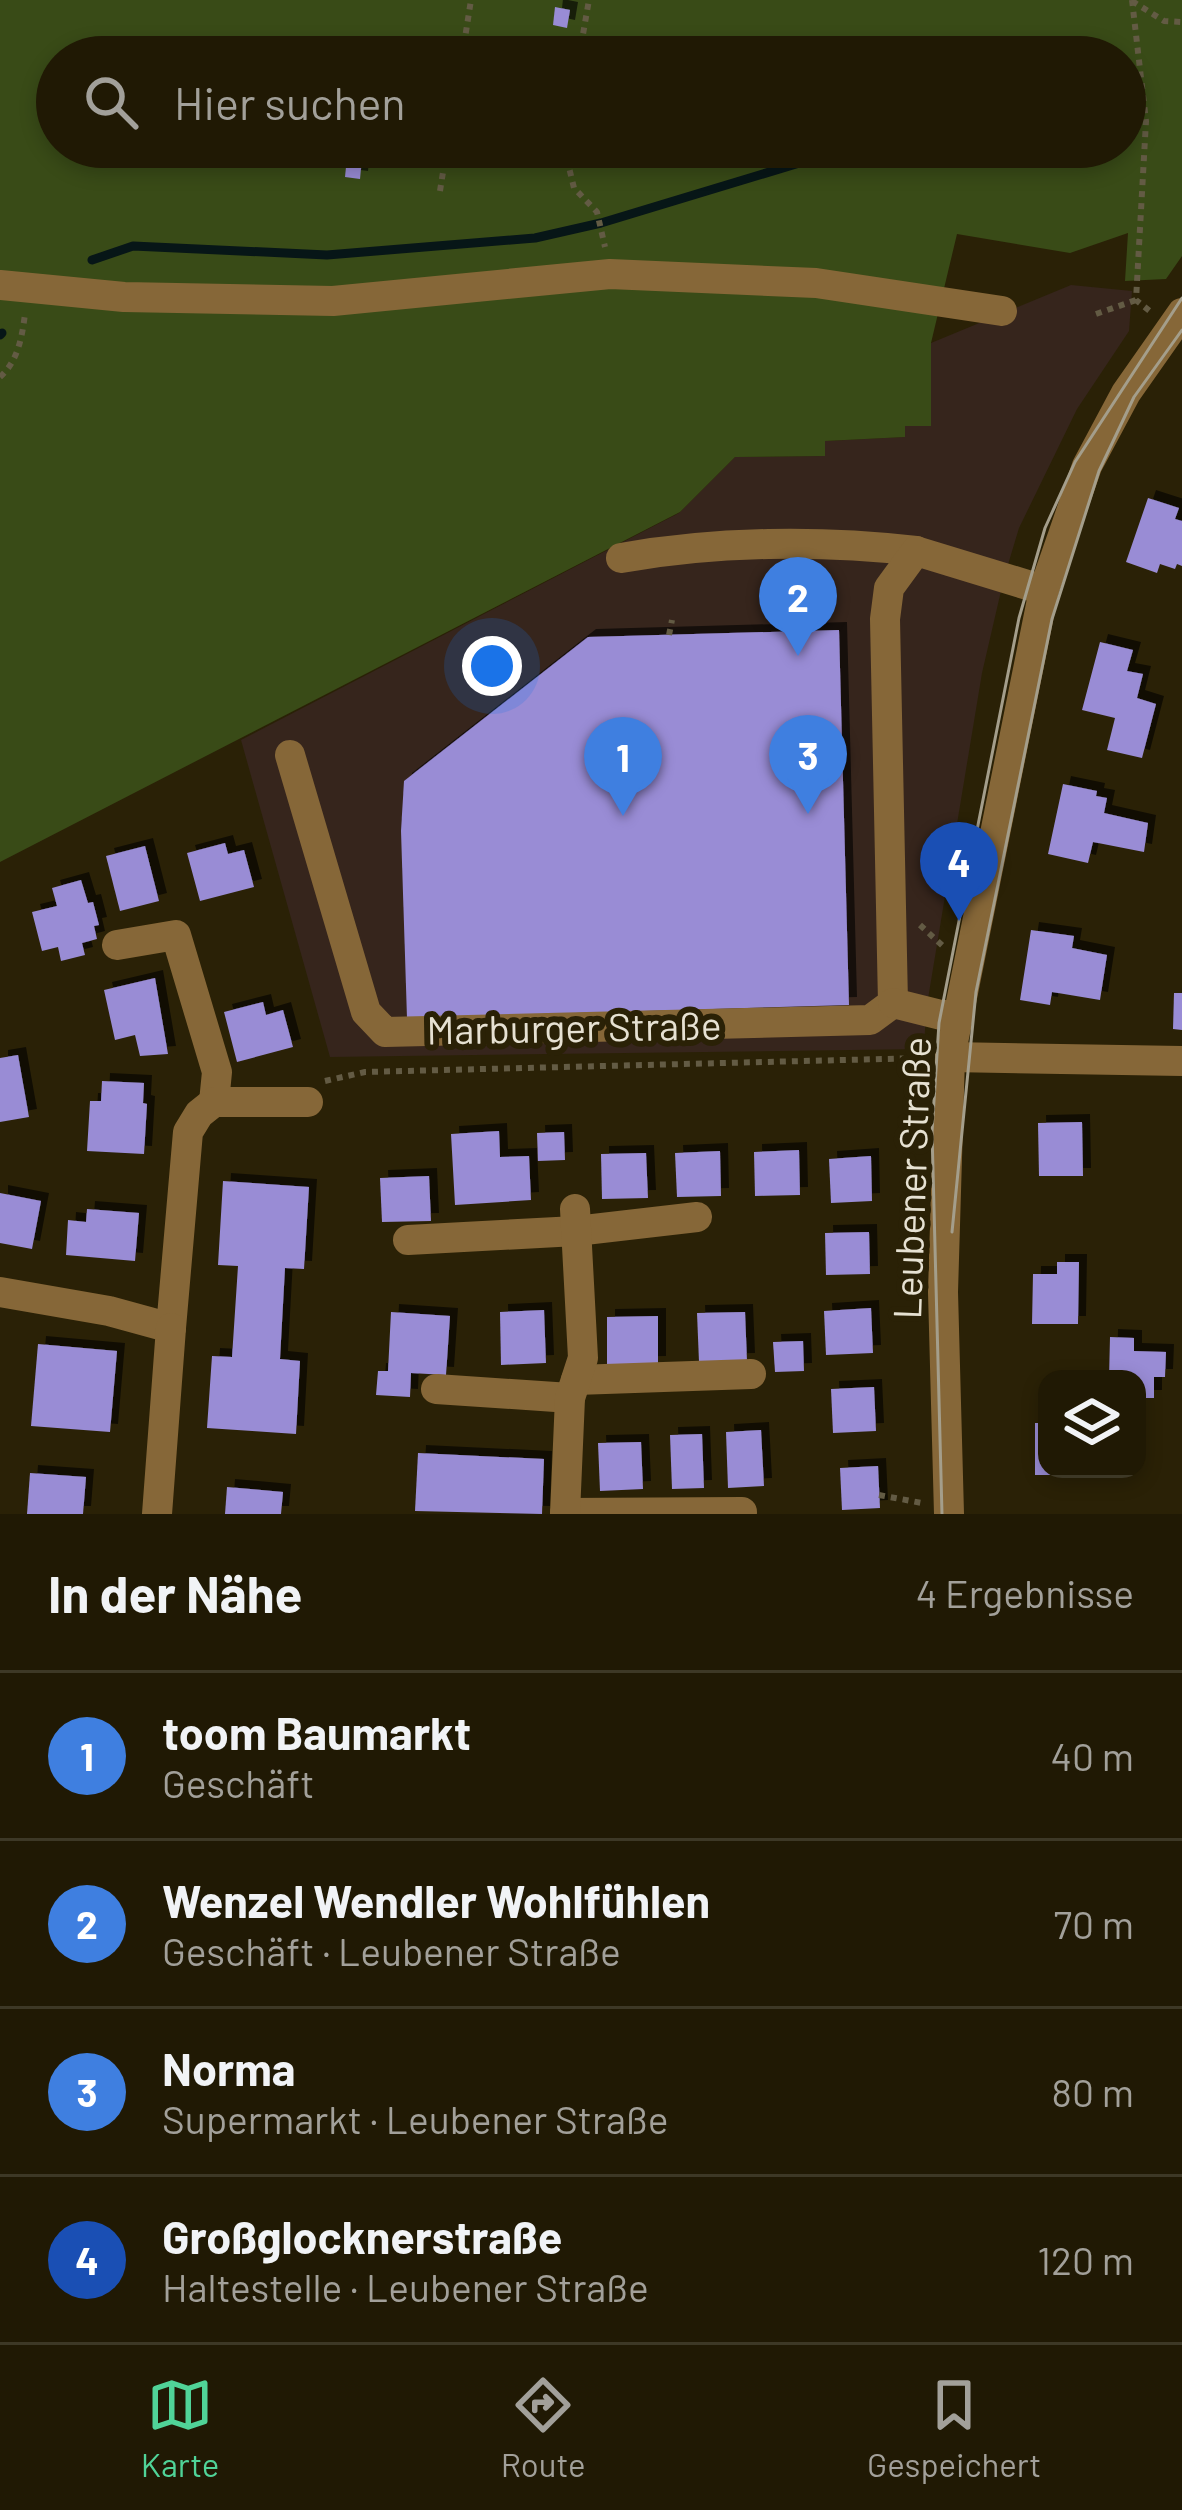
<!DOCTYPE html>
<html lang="de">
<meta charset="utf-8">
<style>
body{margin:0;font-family:Barlow,sans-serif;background:#2d2613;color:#f1f3f6}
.controls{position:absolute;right:36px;bottom:36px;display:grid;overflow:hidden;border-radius:24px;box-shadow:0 6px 18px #0003}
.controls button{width:108px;height:108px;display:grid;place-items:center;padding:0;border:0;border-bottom:3px solid #3d3826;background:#201904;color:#f1f3f6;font:60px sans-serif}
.you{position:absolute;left:492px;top:666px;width:42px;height:42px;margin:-30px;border:9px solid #fff;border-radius:50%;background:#1a73e8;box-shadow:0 0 0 18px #1a73e833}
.badge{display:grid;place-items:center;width:78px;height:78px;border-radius:50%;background:#50d398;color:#fff;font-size:39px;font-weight:700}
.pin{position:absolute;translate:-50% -99px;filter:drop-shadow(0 3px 6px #0008)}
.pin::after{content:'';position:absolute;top:63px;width:42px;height:36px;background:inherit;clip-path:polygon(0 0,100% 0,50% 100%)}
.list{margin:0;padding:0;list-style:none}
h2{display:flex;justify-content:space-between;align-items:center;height:156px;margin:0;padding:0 48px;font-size:51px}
h2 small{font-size:39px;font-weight:400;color:#a2a09a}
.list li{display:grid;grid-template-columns:78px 1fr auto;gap:36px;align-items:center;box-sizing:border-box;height:168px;padding:0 48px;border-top:3px solid #3d3826}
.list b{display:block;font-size:45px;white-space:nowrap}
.list p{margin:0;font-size:39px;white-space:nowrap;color:#a2a09a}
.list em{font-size:39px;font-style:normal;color:#a2a09a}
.icon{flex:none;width:66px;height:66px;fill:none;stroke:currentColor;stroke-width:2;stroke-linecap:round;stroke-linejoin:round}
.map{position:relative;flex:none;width:1182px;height:1514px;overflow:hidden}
.search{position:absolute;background:#201904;box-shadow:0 6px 18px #0003;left:36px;right:36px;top:36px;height:132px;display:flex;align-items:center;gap:30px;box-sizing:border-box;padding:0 42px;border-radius:66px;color:#a2a09a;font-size:45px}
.sheet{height:828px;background:#201904}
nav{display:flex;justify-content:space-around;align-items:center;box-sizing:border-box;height:168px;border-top:3px solid #3d3826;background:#201904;font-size:33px;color:#a2a09a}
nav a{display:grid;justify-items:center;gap:6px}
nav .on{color:#50d398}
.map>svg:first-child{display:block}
.commercial{fill:#36251c}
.green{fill:#394b17;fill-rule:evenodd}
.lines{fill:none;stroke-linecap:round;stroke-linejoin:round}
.stream{stroke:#071617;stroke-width:9}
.building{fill:#998cd5;filter:url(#shadow)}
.path{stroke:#635b44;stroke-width:6;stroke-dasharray:6 6;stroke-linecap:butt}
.minor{stroke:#866738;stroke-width:30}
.tram{stroke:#a49e8b;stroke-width:3}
.labels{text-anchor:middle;stroke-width:12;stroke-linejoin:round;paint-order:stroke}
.street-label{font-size:39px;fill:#e6e1d2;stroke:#2a2106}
</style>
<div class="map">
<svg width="1182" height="1514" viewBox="0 0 1182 1514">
<defs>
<filter id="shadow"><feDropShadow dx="8" dy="-8" stdDeviation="0" flood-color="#0009"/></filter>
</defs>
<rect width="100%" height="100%" fill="#2a2106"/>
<path class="commercial" d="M1071,285L1132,291L1129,331L1077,409L1019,528L1004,578L982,673L926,1011L924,1049L330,1057L241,740L679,513L735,457L824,456L825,441L904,437V426H930L931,343Z"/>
<path class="green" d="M0,0H1182V256L1166,279L1125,281L1128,233L1070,253L957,234L931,343V426H905V437L825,441V456L735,457L680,512L0,862ZM57,57H1125V147H57Z"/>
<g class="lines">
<g class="stream">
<path d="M92,260L133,246L327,255L535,238L601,223L852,147"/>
<path d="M0,335L2,333"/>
</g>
</g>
<g class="building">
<path d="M555,7L570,10L567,28L553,25Z"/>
<path d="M348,147H363L360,179L345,177Z"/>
<path d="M1148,498L1179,508L1175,519L1182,521V566L1177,564L1175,569L1160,564L1157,573L1126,562Z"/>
<path d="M839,630L849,1005L407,1018L401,831L404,781L588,637Z"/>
<path d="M1100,642L1133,650L1127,671L1143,674L1137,698L1156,704L1142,758L1107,750L1115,718L1082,710Z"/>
<path d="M1063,784L1097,791L1096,796L1107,798L1104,813L1148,823L1144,852L1093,842L1088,863L1048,854Z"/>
<path d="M225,843L228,854L244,850L254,887L200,901L187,853Z"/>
<path d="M145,846L159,901L120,911L106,856Z"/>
<path d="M81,880L88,903L93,902L99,925L94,926L97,939L82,943L85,955L61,961L58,947L42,951L32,912L57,906L52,888Z"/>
<path d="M1031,930L1074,936L1072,948L1107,955L1100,1000L1052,992L1050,1005L1020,1000Z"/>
<path d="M155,978L168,1054L140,1056L135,1035L115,1040L104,990Z"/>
<path d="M1174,993H1182V1030L1173,1029Z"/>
<path d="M263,1002L266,1015L283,1010L293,1047L237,1062L224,1012Z"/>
<path d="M18,1055L29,1117L0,1122V1058Z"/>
<path d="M102,1081L144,1083L143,1103L147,1104L144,1154L87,1151L90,1101H101Z"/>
<path d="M1082,1122L1083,1176H1039L1038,1123Z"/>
<path d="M499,1131L500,1157L529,1156L531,1200L455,1205L451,1134Z"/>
<path d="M564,1132L565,1160L538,1161L537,1133Z"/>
<path d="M799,1150L800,1195L755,1196L754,1152Z"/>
<path d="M720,1151L721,1196L677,1197L675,1153Z"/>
<path d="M646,1153L648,1198L602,1199L601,1154Z"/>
<path d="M871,1156L872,1201L831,1203L829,1159Z"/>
<path d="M429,1176L431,1221L382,1222L380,1178Z"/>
<path d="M223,1181L309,1187L304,1269L285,1268L280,1359L300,1361L296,1434L207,1428L212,1356L232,1357L238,1266L218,1265Z"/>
<path d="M0,1193L41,1201L32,1249L0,1243Z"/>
<path d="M87,1209L139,1213L135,1261L66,1255L68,1220L86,1222Z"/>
<path d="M869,1232L870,1274L826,1275L825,1233Z"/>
<path d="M1057,1262H1079L1078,1324H1032L1033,1274H1057Z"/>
<path d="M871,1308L873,1353L826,1355L824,1311Z"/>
<path d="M544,1310L546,1363L501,1365L500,1312Z"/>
<path d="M391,1312L450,1316L446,1375L411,1373L410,1397L376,1395L378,1371H388Z"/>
<path d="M745,1312L747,1361L699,1362L697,1313Z"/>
<path d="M658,1316V1364L607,1365V1317Z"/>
<path d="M1110,1337L1134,1338V1351L1166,1352L1165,1377H1154V1398H1137V1379H1109Z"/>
<path d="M803,1341L804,1371L775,1372L773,1342Z"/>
<path d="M38,1344L117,1351L110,1432L31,1426Z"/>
<path d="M874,1387L876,1431L833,1433L831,1389Z"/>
<path d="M1035,1423H1047V1469H1080V1475H1035Z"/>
<path d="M761,1430L764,1486L728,1488L726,1432Z"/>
<path d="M702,1434L704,1488L672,1489L670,1435Z"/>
<path d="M641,1442L643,1489L600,1491L598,1443Z"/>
<path d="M418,1453L544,1459L542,1514L415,1511Z"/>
<path d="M878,1466L880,1508L842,1510L840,1468Z"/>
<path d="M30,1473L86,1477L83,1514H27Z"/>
<path d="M227,1487L283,1492L281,1514H225Z"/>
</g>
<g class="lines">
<g class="path">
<path d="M1132,0L1146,121L1136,300L1151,312"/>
<path d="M1132,1L1164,21L1182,22"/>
<path d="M462,57L471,0"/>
<path d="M579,57L589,0"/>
<path d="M564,147L574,188L597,212L605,247"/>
<path d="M440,191L447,147"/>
<path d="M1096,314L1136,300"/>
<path d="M0,377C18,361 22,337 25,314"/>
<path d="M669,635L672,620"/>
<path d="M920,925L945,948"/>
<path d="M325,1081L365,1072L923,1058"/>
<path d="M879,1495L922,1503"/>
</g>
<g class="minor">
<path d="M0,285L124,297L333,301L610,274L816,283L1002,311"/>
<path d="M621,558C716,541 821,540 916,551"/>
<path d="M290,755L366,1012L385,1032L870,1020L893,1003L885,619L889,588L916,551L1044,590"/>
<path d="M117,945L176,935L217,1072L214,1102"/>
<path d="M893,1003L941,1015H958"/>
<path d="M950,1057L1182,1061"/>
<path d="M408,1240L576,1231L697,1217"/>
<path d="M0,1292L109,1311L171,1328L188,1132L199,1114L214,1102H308"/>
<path d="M576,1380L751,1374"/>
<path d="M436,1389L570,1398"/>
<path d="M565,1513L742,1512"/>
<path d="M157,1514L171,1328"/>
<path d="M565,1514L570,1398L583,1358L575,1209"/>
<path d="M949,1514L943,1292L950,1057L1044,590L1087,466L1126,393L1182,313"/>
</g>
<g class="tram">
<path d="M952,1232L976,992L1052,619L1099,471L1134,397L1182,330"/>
<path d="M942,1514L932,1132L939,1023L959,921L1019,618L1045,528L1075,462L1182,298"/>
</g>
</g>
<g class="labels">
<g class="street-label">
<text transform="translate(574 1028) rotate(-1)" y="14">Marburger Straße</text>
<text transform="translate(912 1178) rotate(-88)" y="14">Leubener Straße</text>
</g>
</g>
</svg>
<div class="controls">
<button><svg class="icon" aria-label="layers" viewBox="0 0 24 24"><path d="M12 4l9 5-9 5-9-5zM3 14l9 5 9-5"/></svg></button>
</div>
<div class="you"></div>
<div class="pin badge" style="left:623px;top:816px;background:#3f7fe0">1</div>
<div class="pin badge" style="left:798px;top:656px;background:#3f7fe0">2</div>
<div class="pin badge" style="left:808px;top:814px;background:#3f7fe0">3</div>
<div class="pin badge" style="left:959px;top:921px;background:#1a4fb4">4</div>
<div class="search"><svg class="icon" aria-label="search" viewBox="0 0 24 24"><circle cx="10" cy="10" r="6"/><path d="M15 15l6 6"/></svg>Hier suchen</div>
</div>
<section class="sheet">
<h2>In der Nähe<small>4 Ergebnisse</small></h2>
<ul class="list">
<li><span class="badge" style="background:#3f7fe0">1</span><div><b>toom Baumarkt</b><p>Geschäft</p></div><em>40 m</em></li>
<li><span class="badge" style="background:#3f7fe0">2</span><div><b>Wenzel Wendler Wohlfühlen</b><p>Geschäft · Leubener Straße</p></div><em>70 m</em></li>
<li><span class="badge" style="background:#3f7fe0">3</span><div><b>Norma</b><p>Supermarkt · Leubener Straße</p></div><em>80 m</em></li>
<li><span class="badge" style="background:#1a4fb4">4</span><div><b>Großglocknerstraße</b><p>Haltestelle · Leubener Straße</p></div><em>120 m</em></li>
</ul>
</section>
<nav>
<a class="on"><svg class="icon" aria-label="map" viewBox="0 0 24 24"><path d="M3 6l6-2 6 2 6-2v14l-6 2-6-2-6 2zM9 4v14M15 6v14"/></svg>Karte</a>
<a><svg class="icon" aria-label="directions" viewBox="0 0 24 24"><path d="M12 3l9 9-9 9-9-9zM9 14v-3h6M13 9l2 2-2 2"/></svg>Route</a>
<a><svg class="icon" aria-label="saved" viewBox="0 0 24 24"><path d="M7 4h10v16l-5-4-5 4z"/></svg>Gespeichert</a>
</nav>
